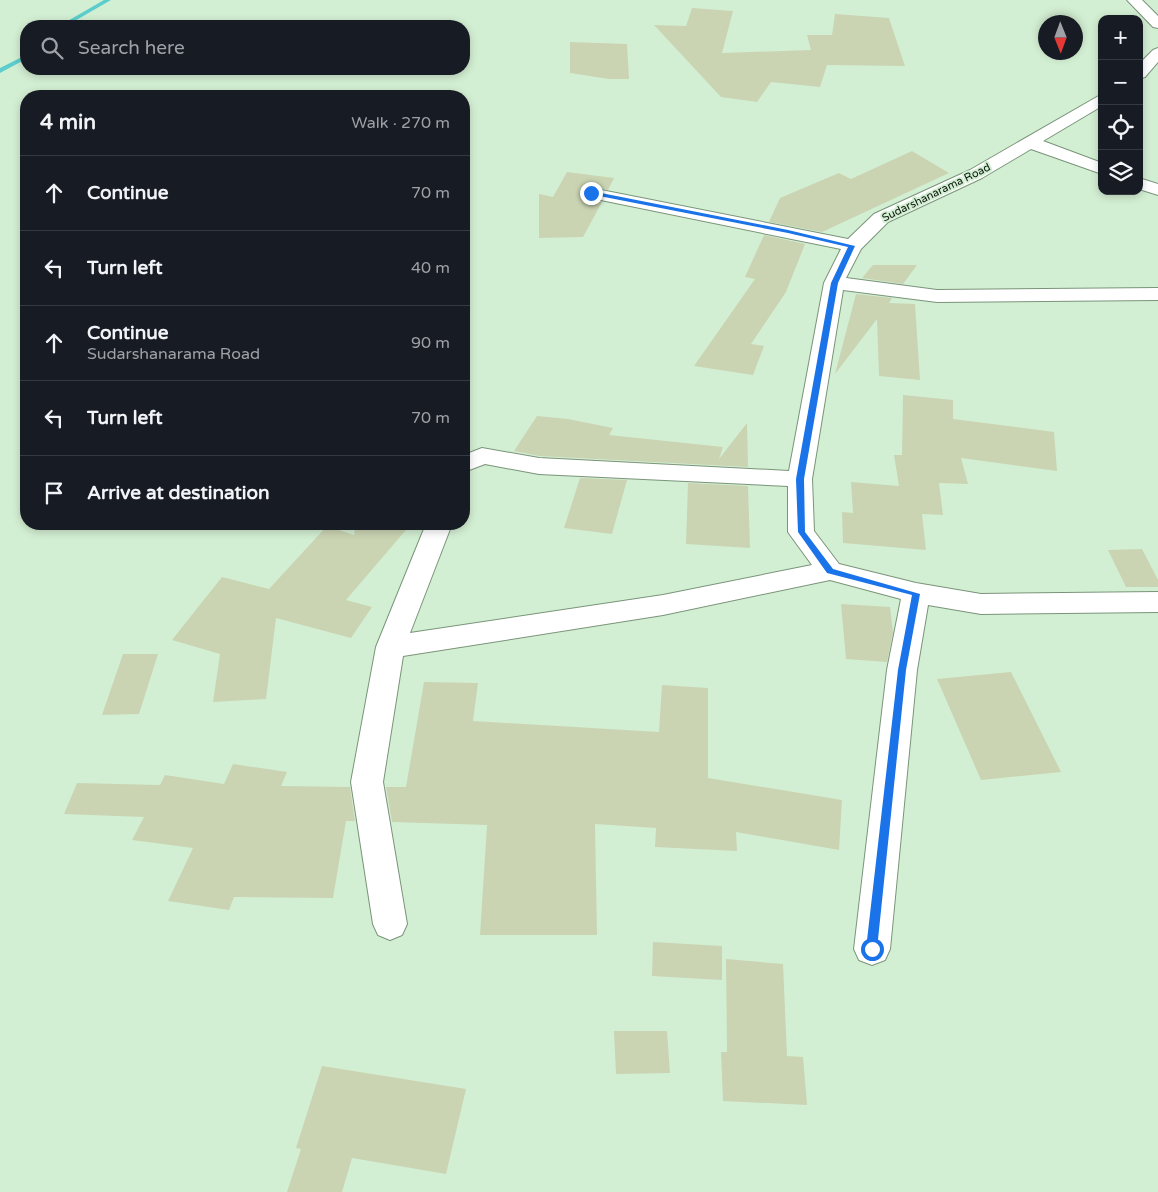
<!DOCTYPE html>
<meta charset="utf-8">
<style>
body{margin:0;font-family:"Varela Round",sans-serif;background:#20242c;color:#f1f3f6}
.controls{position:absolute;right:15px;top:15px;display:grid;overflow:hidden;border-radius:10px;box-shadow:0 2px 8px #0003}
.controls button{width:45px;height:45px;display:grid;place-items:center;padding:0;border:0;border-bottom:1px solid #363941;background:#171b24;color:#f1f3f6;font:25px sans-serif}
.compass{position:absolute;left:1038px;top:15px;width:45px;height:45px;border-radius:50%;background:#171b24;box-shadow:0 2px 8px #0003;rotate:179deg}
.stop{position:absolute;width:15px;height:15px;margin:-11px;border:4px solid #1a73e8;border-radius:50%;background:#fff}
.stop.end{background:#1a73e8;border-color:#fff;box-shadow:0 1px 5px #0008}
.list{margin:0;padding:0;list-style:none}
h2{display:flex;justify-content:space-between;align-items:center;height:65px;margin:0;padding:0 20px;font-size:21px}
h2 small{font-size:16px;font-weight:400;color:#9ea1a6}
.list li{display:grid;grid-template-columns:32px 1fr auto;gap:15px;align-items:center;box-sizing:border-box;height:75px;padding:0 20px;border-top:1px solid #363941}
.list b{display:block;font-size:19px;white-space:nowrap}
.list p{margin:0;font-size:16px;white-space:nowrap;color:#9ea1a6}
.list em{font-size:16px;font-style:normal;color:#9ea1a6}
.icon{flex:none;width:28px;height:28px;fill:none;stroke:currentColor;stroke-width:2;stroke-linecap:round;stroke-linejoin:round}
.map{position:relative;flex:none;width:1158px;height:1192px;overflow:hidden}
.search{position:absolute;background:#171b24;box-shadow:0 2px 8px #0003;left:20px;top:20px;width:450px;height:55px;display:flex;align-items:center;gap:12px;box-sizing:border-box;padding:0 18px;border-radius:20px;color:#9ea1a6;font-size:19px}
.panel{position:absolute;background:#171b24;box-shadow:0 2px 8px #0003;left:20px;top:90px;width:450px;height:440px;border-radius:20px}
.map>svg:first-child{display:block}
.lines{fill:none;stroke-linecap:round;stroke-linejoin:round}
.stream{fill:#5ccdcc;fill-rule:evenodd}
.building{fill:#cad4b2}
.minor-casing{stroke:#7a947a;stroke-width:2}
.minor{fill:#fff;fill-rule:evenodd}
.route{fill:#1a73e8}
.labels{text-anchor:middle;stroke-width:4;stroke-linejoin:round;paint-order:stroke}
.far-street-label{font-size:11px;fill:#0b140b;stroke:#d3efd3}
</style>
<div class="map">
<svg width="1158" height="1192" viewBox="0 0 1158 1192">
<rect width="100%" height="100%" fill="#d3efd3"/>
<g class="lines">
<g class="stream">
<path d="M104,0H111L66,26H59Z"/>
<path d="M26,55V59L0,73V68Z"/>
</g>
</g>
<g class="building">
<path d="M692,8L733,11L722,53L811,50L807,35H832L835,14L889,18L905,66L827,65L820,87L771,82L757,102L721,97L654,25L686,26Z"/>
<path d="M570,42L627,44L629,79H609L570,73Z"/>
<path d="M912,151L949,173L822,232L769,222L780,198L839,173L851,179Z"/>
<path d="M567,172L614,178L608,190L591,186L585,187L580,192L585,199L602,202L583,237L539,238V194L553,197Z"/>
<path d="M764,235L805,244L786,292L751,344L764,346L753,375L694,366L755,279L745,277Z"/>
<path d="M873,265H917L903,284L862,278Z"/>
<path d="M856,294L892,298L889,303L915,304L920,380L879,376L877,319L835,374Z"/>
<path d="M903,395L953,400V419L1054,432L1057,471L961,458L968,484L939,483L943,515L922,514L926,550L843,543L842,512L853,513L851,482L899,486L894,455H902Z"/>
<path d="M537,416L568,419L613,428L609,435L723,447L719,459L747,423L748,467L539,456L514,451Z"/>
<path d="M580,478L627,480L612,534L564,528Z"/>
<path d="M688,483L748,486L750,548L686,544Z"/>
<path d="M356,524H411L346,600L372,607L351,638L276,618L266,699L213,702L220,654L172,640L222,577L269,589L327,526L354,535Z"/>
<path d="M1142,549L1158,580V587H1126L1108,550Z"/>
<path d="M841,604L890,607L893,632L887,662L846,659Z"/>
<path d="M123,654H158L139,714L102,715Z"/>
<path d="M1011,672L1061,772L981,780L937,679Z"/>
<path d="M424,682L478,683L473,721L659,732L662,685L708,688V778L842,800L839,850L736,832L737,851L655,847L656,828L595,824L597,935H480L487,825L392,822L386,787H406Z"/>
<path d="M233,764L287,772L281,786L350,787L355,821H346L333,898L234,897L229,910L168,901L193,848L132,840L144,817L64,814L77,783L160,785L165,775L224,784Z"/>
<path d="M653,942L722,946V980L652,976Z"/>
<path d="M726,959L783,964L787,1056L803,1057L807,1105L723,1101L721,1052H727Z"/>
<path d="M614,1031H667L670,1073L616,1074Z"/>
<path d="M322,1066L466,1089L446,1174L352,1158L342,1192H287L301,1149L296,1148Z"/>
</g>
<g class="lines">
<defs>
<g id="minor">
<path d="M1127,0H1142L1158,16V28L1153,27Z"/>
<path d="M1158,48V62L1145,77L1139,79V64L1153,50Z"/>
<path d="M1102,94V106L1043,141L1102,163V174L1031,149L982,178L888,222L861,249L846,278L937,290L1158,288V300L937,302L843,290L812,479L814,531L839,564L916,583L981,594L1158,592V612L981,614L928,605L917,670L890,949L885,960L872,965L859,960L854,949L887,670L901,599L830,580L663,615L403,656L383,782L407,924L402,935L390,940L378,935L373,924L351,782L376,647L426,524H452L410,633L663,595L812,565L788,532V486L539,474L485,464L464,472V455L482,448L539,458L789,471L824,283L841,249L591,198L585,197L582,193L585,189L591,188L848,239L874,214L970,170Z"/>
<path d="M1139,178L1158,184V195L1139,189Z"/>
</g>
</defs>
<use href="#minor" class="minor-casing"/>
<use href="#minor" class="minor"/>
</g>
<path class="route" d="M591,191L788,230L855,246L838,283L804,479L805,532L833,569L920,594L906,670L877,949L872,954L866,949L898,670L912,595L827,573L798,532L796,479L831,283L848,247L788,233L589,194Z"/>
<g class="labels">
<g class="far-street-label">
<text transform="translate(936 192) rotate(-26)" y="4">Sudarshanarama Road</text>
</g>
</g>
</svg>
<div class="controls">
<button>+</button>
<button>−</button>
<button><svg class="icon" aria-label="locate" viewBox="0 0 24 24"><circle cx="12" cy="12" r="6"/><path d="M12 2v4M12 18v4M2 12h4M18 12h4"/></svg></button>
<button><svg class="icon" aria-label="layers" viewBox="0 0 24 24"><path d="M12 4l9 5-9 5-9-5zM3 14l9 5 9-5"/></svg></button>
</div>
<svg class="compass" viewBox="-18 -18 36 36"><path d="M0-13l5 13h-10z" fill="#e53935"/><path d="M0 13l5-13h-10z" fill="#9ea1a6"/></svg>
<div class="stop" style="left:872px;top:949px"></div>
<div class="stop end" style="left:591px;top:193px"></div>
<div class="search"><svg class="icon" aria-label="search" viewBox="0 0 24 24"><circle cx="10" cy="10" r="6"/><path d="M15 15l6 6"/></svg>Search here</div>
<section class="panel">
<h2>4 min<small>Walk · 270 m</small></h2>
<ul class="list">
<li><svg class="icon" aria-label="ahead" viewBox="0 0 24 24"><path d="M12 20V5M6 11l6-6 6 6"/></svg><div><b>Continue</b></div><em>70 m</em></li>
<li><svg class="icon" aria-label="left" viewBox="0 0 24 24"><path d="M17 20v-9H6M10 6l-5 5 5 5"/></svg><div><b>Turn left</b></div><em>40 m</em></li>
<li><svg class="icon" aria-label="ahead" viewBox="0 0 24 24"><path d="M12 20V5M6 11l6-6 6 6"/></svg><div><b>Continue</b><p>Sudarshanarama Road</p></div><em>90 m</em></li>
<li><svg class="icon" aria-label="left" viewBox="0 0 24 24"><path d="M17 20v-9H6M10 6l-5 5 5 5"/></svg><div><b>Turn left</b></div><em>70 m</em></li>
<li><svg class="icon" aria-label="arrive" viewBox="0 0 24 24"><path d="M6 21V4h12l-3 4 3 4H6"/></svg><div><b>Arrive at destination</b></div></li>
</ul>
</section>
</div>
